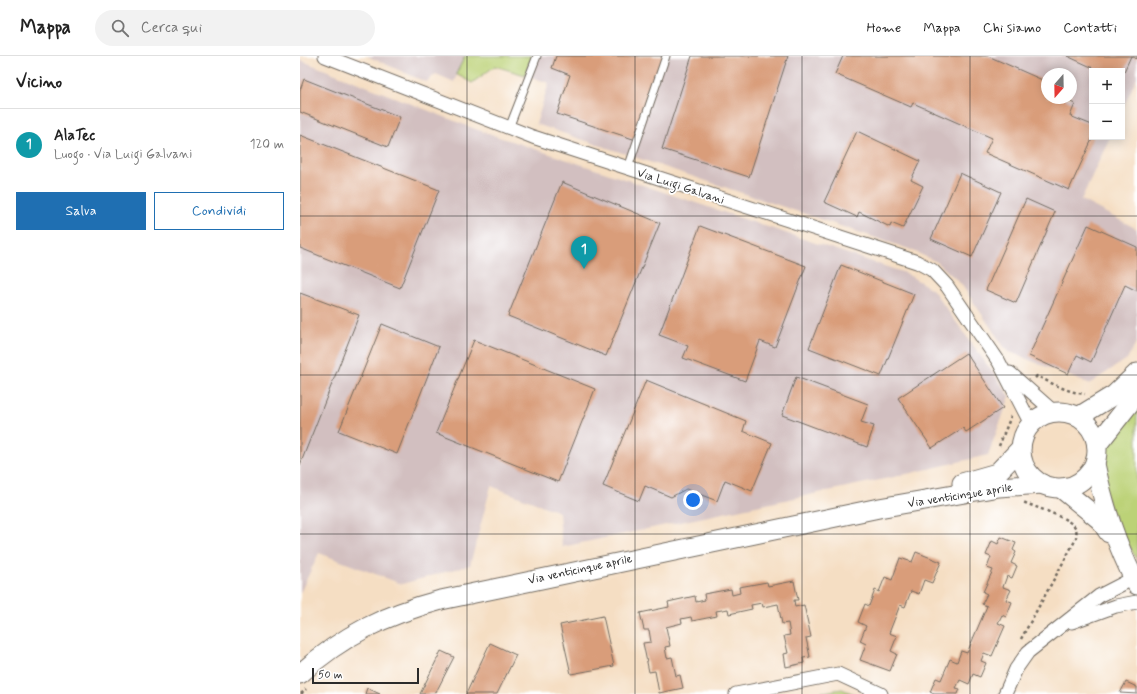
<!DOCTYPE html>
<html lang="it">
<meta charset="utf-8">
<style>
body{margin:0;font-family:Mynerve,sans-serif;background:#f2f2f2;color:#222}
.controls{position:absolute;right:12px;top:12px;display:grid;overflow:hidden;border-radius:0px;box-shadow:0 2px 10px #0003}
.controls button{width:36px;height:36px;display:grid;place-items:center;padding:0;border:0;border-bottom:1px solid #e0e0e0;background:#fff;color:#222;font:20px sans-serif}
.compass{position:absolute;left:741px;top:12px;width:36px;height:36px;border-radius:50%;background:#fff;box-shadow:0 2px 10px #0003;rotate:200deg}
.scale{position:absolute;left:12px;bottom:10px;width:107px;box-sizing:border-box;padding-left:4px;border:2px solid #2b2b2b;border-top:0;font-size:11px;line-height:14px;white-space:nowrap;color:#2b2b2b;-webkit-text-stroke:3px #fff;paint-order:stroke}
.you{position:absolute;left:393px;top:444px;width:14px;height:14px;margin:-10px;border:3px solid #fff;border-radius:50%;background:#1a73e8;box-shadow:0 0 0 6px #1a73e833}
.badge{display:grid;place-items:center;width:26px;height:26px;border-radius:50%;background:#1f6fb2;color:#fff;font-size:13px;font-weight:700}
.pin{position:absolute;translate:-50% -33px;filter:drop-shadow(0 1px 2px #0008)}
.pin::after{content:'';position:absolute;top:21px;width:14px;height:12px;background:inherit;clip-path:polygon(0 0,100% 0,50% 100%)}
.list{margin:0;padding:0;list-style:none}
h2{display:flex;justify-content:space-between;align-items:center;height:52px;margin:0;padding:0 16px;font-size:17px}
h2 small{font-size:13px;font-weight:400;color:#767676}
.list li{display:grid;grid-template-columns:26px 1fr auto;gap:12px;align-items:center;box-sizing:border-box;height:72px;padding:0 16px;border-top:1px solid #e0e0e0}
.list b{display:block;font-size:15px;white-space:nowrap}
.list p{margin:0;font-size:13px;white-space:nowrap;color:#767676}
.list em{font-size:13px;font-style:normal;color:#767676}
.actions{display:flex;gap:8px;padding:12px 16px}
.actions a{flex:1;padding:9px 0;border:1px solid #1f6fb2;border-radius:0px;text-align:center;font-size:14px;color:#1f6fb2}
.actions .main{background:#1f6fb2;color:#fff}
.icon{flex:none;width:22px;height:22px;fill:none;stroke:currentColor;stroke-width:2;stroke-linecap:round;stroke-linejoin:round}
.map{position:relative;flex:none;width:837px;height:638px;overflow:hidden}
header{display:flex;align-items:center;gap:24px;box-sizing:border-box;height:56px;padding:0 20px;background:#fff;border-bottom:1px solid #e0e0e0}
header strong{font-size:19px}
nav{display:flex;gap:22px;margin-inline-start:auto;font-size:14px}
.search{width:280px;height:36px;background:#f2f2f2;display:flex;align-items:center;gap:10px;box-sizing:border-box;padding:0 14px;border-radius:22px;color:#767676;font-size:15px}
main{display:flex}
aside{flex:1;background:#fff}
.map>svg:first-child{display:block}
.industrial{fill:#d2bfc0;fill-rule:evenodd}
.green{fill:#bcd277;stroke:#747e51}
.building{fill:#d99d7a}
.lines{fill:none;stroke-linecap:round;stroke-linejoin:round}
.lane-casing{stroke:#726a60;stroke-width:9}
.street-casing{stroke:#726a60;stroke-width:15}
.secondary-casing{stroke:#726a60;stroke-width:21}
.path{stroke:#726a60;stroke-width:2.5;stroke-dasharray:3 3;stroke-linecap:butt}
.lane{stroke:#fff;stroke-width:7}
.street{stroke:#fff;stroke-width:13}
.secondary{stroke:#fff;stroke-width:19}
.grid{fill:none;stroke:#2b2b2b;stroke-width:1;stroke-opacity:0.55}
.labels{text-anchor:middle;stroke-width:3.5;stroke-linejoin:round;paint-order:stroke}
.street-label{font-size:12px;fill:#2b2b2b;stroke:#fff}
</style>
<header>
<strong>Mappa</strong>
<div class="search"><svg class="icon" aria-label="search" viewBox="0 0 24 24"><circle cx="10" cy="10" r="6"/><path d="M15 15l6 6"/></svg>Cerca qui</div>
<nav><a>Home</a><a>Mappa</a><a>Chi siamo</a><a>Contatti</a></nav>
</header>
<main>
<aside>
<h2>Vicino<small></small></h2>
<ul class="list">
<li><span class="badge" style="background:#0f9aa8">1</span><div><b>AlaTec</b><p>Luogo · Via Luigi Galvani</p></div><em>120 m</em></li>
</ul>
<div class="actions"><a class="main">Salva</a><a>Condividi</a></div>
</aside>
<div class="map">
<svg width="837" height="638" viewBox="0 0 837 638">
<rect width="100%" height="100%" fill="#fff"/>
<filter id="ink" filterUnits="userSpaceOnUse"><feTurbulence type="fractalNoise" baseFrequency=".025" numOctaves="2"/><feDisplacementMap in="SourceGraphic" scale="8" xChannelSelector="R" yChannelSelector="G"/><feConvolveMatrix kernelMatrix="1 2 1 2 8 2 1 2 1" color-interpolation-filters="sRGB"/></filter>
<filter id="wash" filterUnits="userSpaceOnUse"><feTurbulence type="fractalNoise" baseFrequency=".012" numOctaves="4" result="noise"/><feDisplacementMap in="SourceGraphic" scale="16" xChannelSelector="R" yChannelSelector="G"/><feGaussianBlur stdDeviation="0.9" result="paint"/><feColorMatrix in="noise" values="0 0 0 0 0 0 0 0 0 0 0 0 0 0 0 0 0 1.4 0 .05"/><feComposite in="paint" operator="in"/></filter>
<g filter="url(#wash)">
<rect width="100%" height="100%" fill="#f5dec3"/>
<g class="industrial">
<path d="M67,0H165L154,26L136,18L126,26Z"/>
<path d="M232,0H837V21L822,54V15H792V81H810L781,144L837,173V285L827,303L789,328L707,295L661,228L637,206L609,193L236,68L249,27L225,19ZM747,18H771V42H747Z"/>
<path d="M0,4L175,73L605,217L632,233L710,340L688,399L594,421L262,491L259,456L191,430L170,509L102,528L19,497L0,537Z"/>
</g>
<g class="green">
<path d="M165,0H232L225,19L195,10L172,27L156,18Z"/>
<path d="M837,348V504C819,469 789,428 808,389C815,374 828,361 837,348Z"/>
<path d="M542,633L554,638H511Z"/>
</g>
<g id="blocks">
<g class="building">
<path d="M256,0H364L336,84L257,58L270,19L252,12Z"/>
<path d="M392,0H488L449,121L362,93Z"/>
<path d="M543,0H688L747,26V42H762L775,48L770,60L792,69L793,81L769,134L685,97L692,82L613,47L611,51L535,18Z"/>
<path d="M767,0H837V3L831,0L822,20V15H800Z"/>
<path d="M4,23L100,61L88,91L0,56V34Z"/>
<path d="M557,75L620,105L611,124L623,130L603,172L591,167L590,171L559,156L557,161L524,146Z"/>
<path d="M0,79L139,134L100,232L0,192Z"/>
<path d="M660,117L701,136L672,201L631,183Z"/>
<path d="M262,126L360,167L306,300L208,260Z"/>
<path d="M726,143L755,156L716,247L686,234Z"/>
<path d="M788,169L837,191V235L825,229L791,306L777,299L768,318L729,300Z"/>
<path d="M400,170L506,210L475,291L460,285L445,325L383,302L388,290L359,279Z"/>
<path d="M541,209L614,238L581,320L509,292Z"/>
<path d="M0,237L59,259L0,409Z"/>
<path d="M82,268L139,291L97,398L39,375Z"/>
<path d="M174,284L295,333L258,426L136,377Z"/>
<path d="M666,297L703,352L666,376L663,372L632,392L598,342Z"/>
<path d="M496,321L568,348L561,366L574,370L567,391L482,359Z"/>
<path d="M346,324L446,365L443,375L472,387L452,435L425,424L417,445L386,433L371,441L345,430L339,445L303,430Z"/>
<path d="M701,481L716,487L713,494L716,496L711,507L717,510L712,522L707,520L703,531L711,534L706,544L712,546L706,561L702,559L698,567L705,570L692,600L684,597L681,605L686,607L680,621L673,618L669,628L660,624L656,632L660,633L658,638H634L630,636L636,622L641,624L650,603L657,606L661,595L667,597L687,550L682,548L687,538L683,536L693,514L687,512L691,501L686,499L692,485L698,488Z"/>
<path d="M616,496L641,506L632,527L624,524L619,538L611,535L605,551L600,549L589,577L597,580L591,595L597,598L590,615L560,604L566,588L560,585L566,570L558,566L565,548L569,550L575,534L579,536L585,521L592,524L600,502L612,506Z"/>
<path d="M494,525L498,544H494L495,551L504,549L511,581L506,582L510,601L503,602L504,607L486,611L484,598L488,597L484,580L490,579L488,567L482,568L478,548L463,551L462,547L451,549L452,553L429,558L428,553L416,555L417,560L392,565L391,561L381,563L382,567L366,571L370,590L365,591L367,602L372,601L376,620L380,619L383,632L359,637L355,615L349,616L343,587L351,586L349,574H344L340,557L369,551L368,546L395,540L396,546L405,544L404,538L431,533L432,539L440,537L439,531L467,526L468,530Z"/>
<path d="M303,560L314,610L271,618L260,569Z"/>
<path d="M190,587L216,599L197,638H166Z"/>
<path d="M141,595L154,601L135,638H120Z"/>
<path d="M826,626L837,631V638L820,637Z"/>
<path d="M67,632L80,638H65Z"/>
</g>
</g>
</g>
<g filter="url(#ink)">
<use href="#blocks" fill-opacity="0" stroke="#726a60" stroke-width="1"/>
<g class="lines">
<defs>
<g id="lane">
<path d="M209,72L237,0"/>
<path d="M328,112L366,0"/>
</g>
<g id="street">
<path d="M25,0L233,81L617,206L632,214L647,230L699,306L731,368"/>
<path d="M710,317L754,356"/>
<path d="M772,566L816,550L837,546"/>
<path d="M436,638L538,618L581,638"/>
<path d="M705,638L716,613L728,596L799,540L834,522"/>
</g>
<g id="secondary">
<circle cx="759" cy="394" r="38"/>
<path d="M778,361L814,339L837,317"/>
<path d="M797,389L837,338"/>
<path d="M795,408C805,454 816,488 837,529"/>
<path d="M662,427L697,417L721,392"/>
<path d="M762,433L800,464L809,477"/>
<path d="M0,618C43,579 85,559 141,544L579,452L699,431L742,428"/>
</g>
</defs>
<use href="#lane" class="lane-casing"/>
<use href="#street" class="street-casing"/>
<use href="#secondary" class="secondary-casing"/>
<g class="path">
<path d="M735,322L737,320C753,328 767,336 785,338"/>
<path d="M699,390L711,360"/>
<path d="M721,583L776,483C776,480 777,476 776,473C772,462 734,451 723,446"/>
<path d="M1,638L6,633"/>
</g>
<use href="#lane" class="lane"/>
<use href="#street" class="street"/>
<use href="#secondary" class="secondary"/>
</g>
</g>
<path class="grid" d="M167,0V638M335,0V638M502,0V638M670,0V638M0,160H837M0,319H837M0,478H837"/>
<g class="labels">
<g class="street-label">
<text transform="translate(381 130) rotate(18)" y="4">Via Luigi Galvani</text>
<text transform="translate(660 439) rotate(-9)" y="4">Via venticinque aprile</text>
<text transform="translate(280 513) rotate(-12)" y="4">Via venticinque aprile</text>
</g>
</g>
</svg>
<div class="controls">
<button>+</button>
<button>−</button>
</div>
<svg class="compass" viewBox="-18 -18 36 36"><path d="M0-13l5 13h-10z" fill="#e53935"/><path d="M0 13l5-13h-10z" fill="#767676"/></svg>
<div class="scale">50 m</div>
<div class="you"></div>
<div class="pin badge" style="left:284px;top:213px;background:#0f9aa8">1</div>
</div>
</main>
